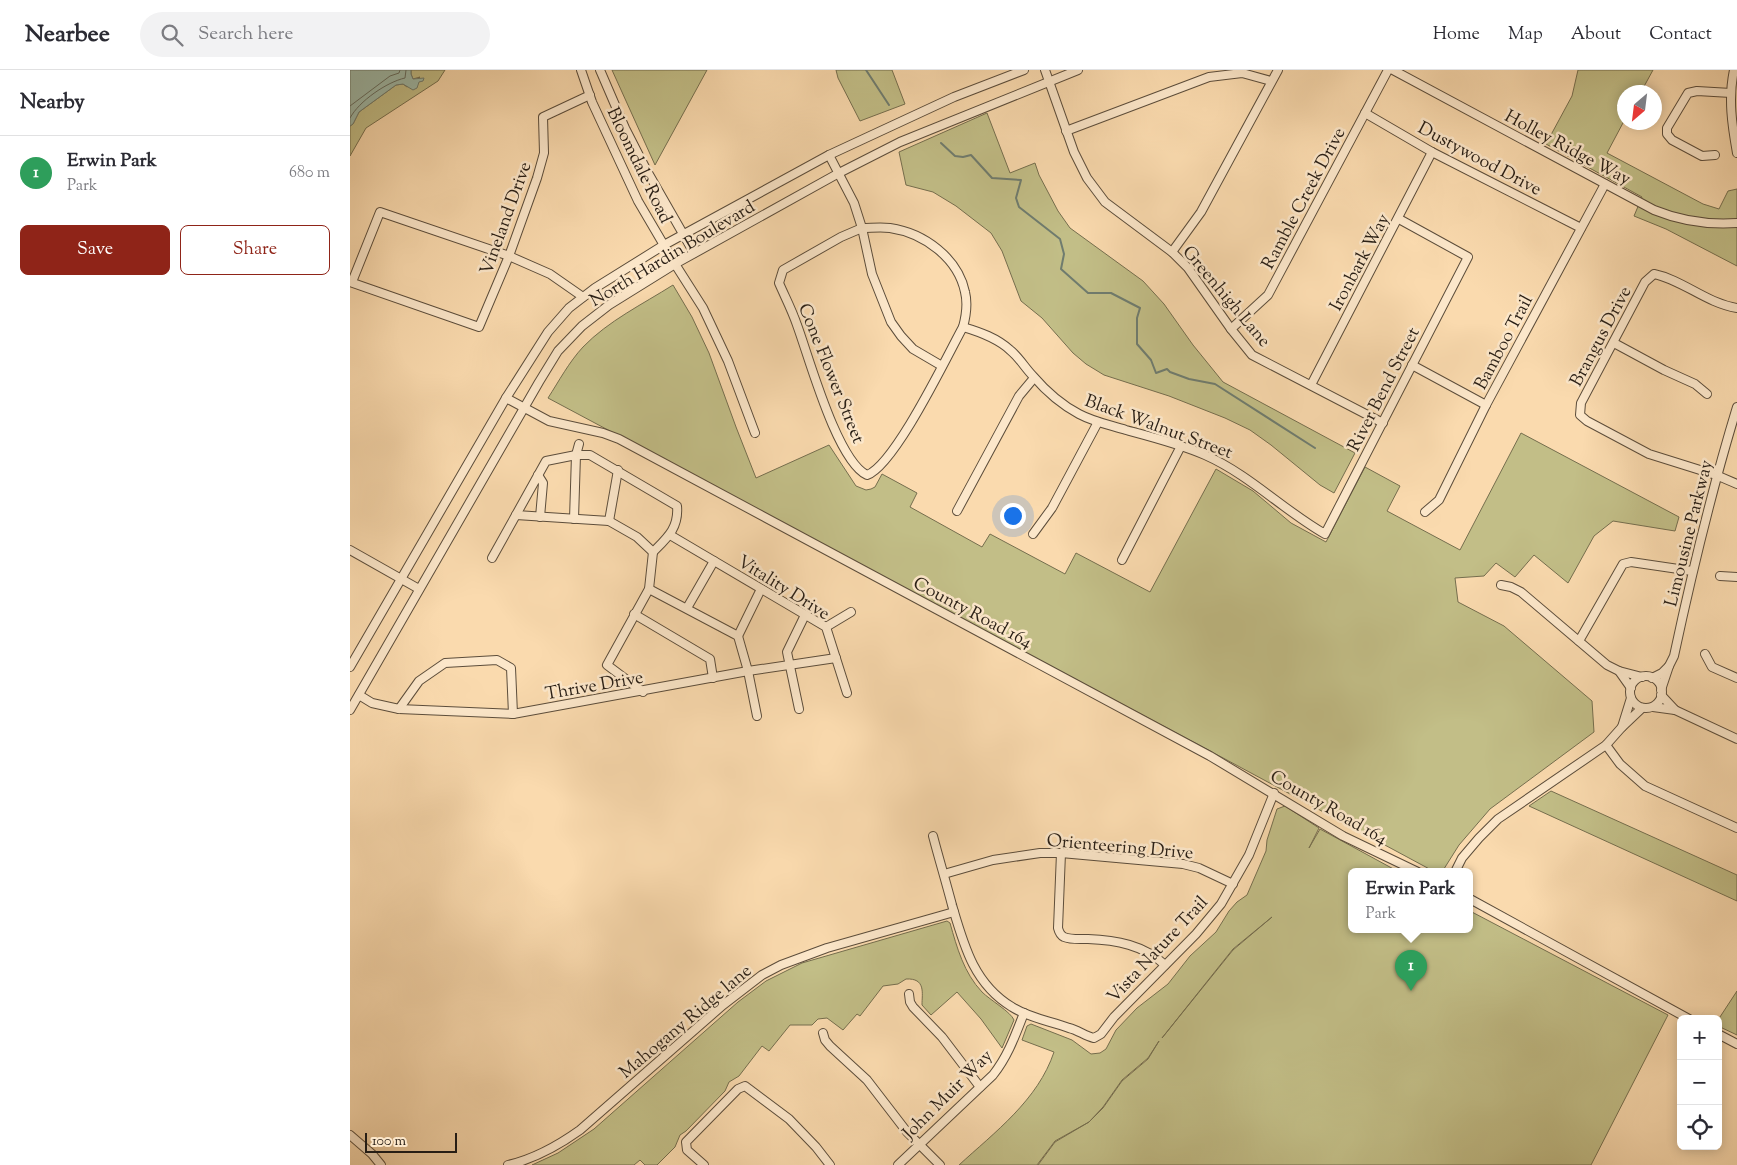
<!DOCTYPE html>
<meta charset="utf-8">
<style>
body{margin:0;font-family:"Sorts Mill Goudy",serif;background:#f2f2f3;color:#2b2b33}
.controls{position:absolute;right:15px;bottom:15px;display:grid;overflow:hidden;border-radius:8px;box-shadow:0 2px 12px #0003}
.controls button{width:45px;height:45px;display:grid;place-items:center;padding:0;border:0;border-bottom:1px solid #e1e1e2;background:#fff;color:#2b2b33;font:25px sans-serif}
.compass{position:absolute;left:1267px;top:15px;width:45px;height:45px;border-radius:50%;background:#fff;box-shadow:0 2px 12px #0003;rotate:208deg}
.scale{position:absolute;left:15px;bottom:12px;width:92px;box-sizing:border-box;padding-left:5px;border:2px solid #281e15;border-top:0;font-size:14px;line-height:18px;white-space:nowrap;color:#281e15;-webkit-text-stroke:4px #fce7ca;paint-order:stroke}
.you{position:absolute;left:662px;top:445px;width:18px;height:18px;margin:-12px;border:4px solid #fff;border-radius:50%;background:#1a73e8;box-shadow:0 0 0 8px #1a73e833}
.badge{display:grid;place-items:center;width:32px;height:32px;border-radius:50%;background:#8f2418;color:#fff;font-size:16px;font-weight:700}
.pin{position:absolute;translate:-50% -41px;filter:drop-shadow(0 1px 2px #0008)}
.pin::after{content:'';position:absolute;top:26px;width:18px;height:15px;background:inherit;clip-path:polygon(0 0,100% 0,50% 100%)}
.popup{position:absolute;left:998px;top:798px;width:125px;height:65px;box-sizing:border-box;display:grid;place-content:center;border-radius:8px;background:#fff;filter:drop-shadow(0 1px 4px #0005);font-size:16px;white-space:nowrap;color:#7c7c81}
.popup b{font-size:19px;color:#2b2b33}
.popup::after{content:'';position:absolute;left:50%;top:100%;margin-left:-10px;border:10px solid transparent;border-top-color:#fff}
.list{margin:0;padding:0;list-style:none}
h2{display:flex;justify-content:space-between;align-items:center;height:65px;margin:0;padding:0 20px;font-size:21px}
h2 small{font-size:16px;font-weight:400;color:#7c7c81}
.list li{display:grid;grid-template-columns:32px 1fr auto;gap:15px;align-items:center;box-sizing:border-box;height:75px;padding:0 20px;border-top:1px solid #e1e1e2}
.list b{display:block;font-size:19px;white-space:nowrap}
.list p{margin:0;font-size:16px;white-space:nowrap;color:#7c7c81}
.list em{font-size:16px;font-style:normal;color:#7c7c81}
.actions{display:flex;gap:10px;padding:15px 20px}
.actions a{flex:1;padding:11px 0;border:1px solid #8f2418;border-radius:8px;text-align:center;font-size:18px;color:#8f2418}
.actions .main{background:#8f2418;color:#fff}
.icon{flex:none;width:28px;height:28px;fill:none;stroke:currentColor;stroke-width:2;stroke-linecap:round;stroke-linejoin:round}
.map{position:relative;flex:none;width:1387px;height:1095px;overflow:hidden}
header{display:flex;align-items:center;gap:30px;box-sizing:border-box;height:70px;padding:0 25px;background:#fff;border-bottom:1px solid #e1e1e2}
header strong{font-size:24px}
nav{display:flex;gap:28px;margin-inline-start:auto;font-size:18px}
.search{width:350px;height:45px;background:#f2f2f3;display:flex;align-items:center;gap:12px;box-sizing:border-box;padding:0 18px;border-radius:28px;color:#7c7c81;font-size:19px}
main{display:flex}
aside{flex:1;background:#fff}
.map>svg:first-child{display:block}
.green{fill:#c2be87;stroke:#756e4e;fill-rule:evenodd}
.water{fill:#9ebbab;stroke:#6f7c6f}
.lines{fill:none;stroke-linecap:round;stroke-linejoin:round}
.shore{stroke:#636c60;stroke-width:1}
.stream{stroke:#6f7c6f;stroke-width:2}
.minor-casing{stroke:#5c4d3b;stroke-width:10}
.minor{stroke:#fce7ca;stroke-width:8}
.labels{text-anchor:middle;stroke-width:5;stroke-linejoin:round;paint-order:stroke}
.street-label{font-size:18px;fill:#281e15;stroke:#fce7ca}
</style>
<header>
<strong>Nearbee</strong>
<div class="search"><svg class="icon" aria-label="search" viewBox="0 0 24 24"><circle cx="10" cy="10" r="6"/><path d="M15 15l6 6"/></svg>Search here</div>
<nav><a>Home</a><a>Map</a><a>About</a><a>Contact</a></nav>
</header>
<main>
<aside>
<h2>Nearby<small></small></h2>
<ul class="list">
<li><span class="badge" style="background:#2e9e5b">1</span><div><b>Erwin Park</b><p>Park</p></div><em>680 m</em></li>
</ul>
<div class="actions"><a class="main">Save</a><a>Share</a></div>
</aside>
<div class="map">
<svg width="1387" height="1095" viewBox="0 0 1387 1095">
<rect width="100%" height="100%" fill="#fadaae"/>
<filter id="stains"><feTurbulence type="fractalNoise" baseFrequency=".004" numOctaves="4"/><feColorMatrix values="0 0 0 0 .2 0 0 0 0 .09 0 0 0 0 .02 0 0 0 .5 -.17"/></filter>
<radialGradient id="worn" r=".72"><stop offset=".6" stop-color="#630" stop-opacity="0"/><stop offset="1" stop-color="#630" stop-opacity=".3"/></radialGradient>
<g class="green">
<path d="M61,0H95L88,11L16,58L0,86V56L3,54L9,42L46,15L53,14L57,17L70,7L63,9L61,4Z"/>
<path d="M262,0H357L305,95Z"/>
<path d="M486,0H542L555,34L510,51L488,8Z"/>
<path d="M1228,0H1303L1291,22H1274V51L1257,83L1353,134L1369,139L1378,121L1387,119V196L1316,159L1284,146L1292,127L1196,74L1222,26Z"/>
<path d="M637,43L660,103L685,93L689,105L708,141L720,158L793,211L814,234L843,275L873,312L1005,383L984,423L970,415L921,375L900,360L875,348L819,326L754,305L736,294L723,283L692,248L671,231L652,181L641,163L606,136L583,122L556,115L549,82Z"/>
<path d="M323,215L342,247L359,283L386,357L406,408L479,375L506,416L516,420L521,419L525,417L532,404L567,423L560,437L632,477L640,464L715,504L726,483L800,522L866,399L903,421L941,453L976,472L1015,397L1050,416L1037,441L1110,480L1171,363L1329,447L1325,461L1263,451L1244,466L1218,513L1184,485L1165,507L1146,493L1134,506L1105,508L1108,532L1154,556L1242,631L1244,662L1140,739L1109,775L1092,802H1085L862,682L198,328C209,311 219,292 233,277C258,251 293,234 323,215Z"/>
<path d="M1201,721L1387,805V831L1179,736Z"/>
<path d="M935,736L969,758L959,778L970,759L1049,802H1002V860H1120V841L1318,945L1241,1095H688L705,1072L739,1052L753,1038L772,1011L798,989L809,971L798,988L772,1010L753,1037L739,1052L705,1071L687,1095H609C645,1062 688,1030 704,982L672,970L677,956L681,954L722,970L741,984L750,983L756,979L766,960L787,938L818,914L840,886L866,862L879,841L887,832L897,825L916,781L917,770L927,739ZM922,847L883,880L812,968L883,879Z"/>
<path d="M597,851L600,853C607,878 614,903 632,922C640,930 661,942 664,950L652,978L631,949L607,922L581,945L572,935C572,923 576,908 556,909L548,914L533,916L510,946L507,944L493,960L477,948L468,949L462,955H440L419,981L412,976L389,1006L379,1012L375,1021L336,1061L330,1065L325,1077L307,1095H295L290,1090L284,1095H182L208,1083L244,1059L388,932L416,911L452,893Z"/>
<path d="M1387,921V965L1368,956V950Z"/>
</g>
<path class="water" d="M0,0H61V4L63,9L74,8L73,11L69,12L67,18L63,20L53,14L46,15L9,42L3,54L0,56Z"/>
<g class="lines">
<g class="shore">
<path d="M0,36L40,6L49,3L50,0"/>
<path d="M0,48C9,31 37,12 55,8L56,0"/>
</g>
<g class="stream">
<path d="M516,0L539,35"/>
<path d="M591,73L605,86L613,87L621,85L642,108L671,110L666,128L669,137L710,169L714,184L711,199L738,223H761L790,238L787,248V274L801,290L806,303L817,299L820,302L839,309L865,314L965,378"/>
</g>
<defs>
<g id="minor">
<path d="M231,0L242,32L288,131L325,194L353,238L378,291L405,363"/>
<path d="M250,0L275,58L297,101L344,183"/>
<path d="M695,0L724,82L737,108L755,132L822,182L838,198L881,259L902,285L1033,353"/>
<path d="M1043,0L1304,140C1331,151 1358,155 1387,153"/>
<path d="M1384,0C1378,28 1382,55 1387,83"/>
<path d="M1015,43L1082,82L1231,158"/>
<path d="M716,61L859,7L892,3L921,11"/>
<path d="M479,85L504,133L512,158L522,204L541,252L551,266L563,279L592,296"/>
<path d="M1365,85L1352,86L1322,70L1317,64V58L1338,23L1347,21L1381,23"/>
<path d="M512,158C521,158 531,157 540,158C574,163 608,188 615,222C618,234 616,246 613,257C597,286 545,395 517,405C487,391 459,287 447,255C442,240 435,227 429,213L433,200L491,167Z"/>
<path d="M822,182L851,142L928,0"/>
<path d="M0,212L129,257L159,186L187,108L194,83L193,47L240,25"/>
<path d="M2,212L30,142L159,186L200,204L233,227"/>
<path d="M1387,238C1356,233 1333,210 1304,204L1295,212L1231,333L1230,345L1237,351L1299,384L1366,405L1387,414"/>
<path d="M613,257C630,262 647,268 660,280C669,287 675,298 683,306C695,320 712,335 729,344C744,352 760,355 776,360C802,367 830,374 855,385C900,405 933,440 975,464L1118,187L1049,149"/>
<path d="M881,259L918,225L1038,0"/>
<path d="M1264,273L1314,300L1345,314L1357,324"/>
<path d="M1062,295L1136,335"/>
<path d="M961,315L1082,82"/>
<path d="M156,328L199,351L253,363L269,369L860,686L993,766L1068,802"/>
<path d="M188,405L193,413L190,447"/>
<path d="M607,441L669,326L684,308"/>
<path d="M1075,442L1089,430L1136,335L1255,114"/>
<path d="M166,445L259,451L287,467L303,482"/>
<path d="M224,449L226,385L229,374"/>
<path d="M259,451L268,400"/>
<path d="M683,464L702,438L748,352"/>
<path d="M320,465L476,557L497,623"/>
<path d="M0,480L69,519"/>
<path d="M142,488L196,391L226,385H240L327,436C329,458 317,468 303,482"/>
<path d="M772,490L831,376"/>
<path d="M1370,506L1387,507"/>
<path d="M1151,515L1161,517L1171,522L1257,595L1269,601"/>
<path d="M299,519L388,566L398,601L407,646"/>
<path d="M337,538L364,491"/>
<path d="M284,544L360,589L363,608"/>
<path d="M476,557L501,542"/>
<path d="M388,566L411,519"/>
<path d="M1229,571L1273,494L1281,492L1342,501"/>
<path d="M1355,584L1362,597L1387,608"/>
<path d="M1319,596L1324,586C1342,502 1362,419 1387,337"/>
<path d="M0,597L156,328L198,262L219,238L245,218L314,175L479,85L604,27L674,0"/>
<circle cx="1296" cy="622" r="16"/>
<path d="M1302,608L1312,603L1319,596L1311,620"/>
<path d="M1281,618L1269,601L1292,607"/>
<path d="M293,622L257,595L299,519L303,482"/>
<path d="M9,625L22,633L49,639L163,644L398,601L486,588"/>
<path d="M1281,628L1272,657L1292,638"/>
<path d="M1303,637L1325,640L1311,625"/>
<path d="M49,639L69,611L95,593L147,590L161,598L163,644"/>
<path d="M449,639L437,582L455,545"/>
<path d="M0,640L189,312L208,281L232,256L259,235L325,194L489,103L550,72L728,0"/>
<path d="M1325,640L1387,669"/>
<path d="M1256,675L1270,694L1295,716L1387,758"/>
<path d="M583,766C589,789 596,812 602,835C614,876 624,914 662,937C679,948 700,951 719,958C728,960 735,966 744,968L751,964L764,947L846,864L871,834L899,785L924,723"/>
<path d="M711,783L708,858C709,862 710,865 714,867C721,870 731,869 738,869C766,870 794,875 815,895"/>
<path d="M1105,802L1112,788L1129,768L1148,749L1256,675L1272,657"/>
<path d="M594,804L643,790L690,783H711L833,794L849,798L883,814"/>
<path d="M1120,829L1339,949"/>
<path d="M559,924L560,932L563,937L592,967L630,1017"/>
<path d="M473,963L475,970L480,976L517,1010L557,1062L590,1095"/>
<path d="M1368,964L1387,974"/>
<path d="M0,1065L22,1084L31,1095"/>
<path d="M158,1095C184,1089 209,1075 230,1060L373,935L412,905L431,895L477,878L604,842"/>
<path d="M354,1095L337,1080L336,1072L388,1019L395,1016L439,1049L466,1077L480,1095"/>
<path d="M548,1095L643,1005C658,986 665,966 674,943"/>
</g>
</defs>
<use href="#minor" class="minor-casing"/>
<use href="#minor" class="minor"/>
</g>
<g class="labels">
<g class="street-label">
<text transform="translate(1218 77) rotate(28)" y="6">Holley Ridge Way</text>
<text transform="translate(1130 88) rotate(28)" y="6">Dustywood Drive</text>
<text transform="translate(290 95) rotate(64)" y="6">Bloomdale Road</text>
<text transform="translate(953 128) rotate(-62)" y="6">Ramble Creek Drive</text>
<text transform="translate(155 148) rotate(-70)" y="6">Vineland Drive</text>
<text transform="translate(322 183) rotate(-31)" y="6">North Hardin Boulevard</text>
<text transform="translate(1009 192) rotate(-62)" y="6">Ironbark Way</text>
<text transform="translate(877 226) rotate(50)" y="6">Greenhigh Lane</text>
<text transform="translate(1250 266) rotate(-62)" y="6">Brangus Drive</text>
<text transform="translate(1153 272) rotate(-62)" y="6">Bamboo Trail</text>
<text transform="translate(482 303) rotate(68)" y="6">Cone Flower Street</text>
<text transform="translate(1033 319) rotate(-63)" y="6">River Bend Street</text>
<text transform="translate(809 356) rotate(20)" y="6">Black Walnut Street</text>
<text transform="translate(1338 463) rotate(-76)" y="6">Limousine Parkway</text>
<text transform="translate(434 517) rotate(32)" y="6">Vitality Drive</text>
<text transform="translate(623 542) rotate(28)" y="6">County Road 164</text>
<text transform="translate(244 615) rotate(-10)" y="6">Thrive Drive</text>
<text transform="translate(979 737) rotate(30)" y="6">County Road 164</text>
<text transform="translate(770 776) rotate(5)" y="6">Orienteering Drive</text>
<text transform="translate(807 879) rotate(-47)" y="6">Vista Nature Trail</text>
<text transform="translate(335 951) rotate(-40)" y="6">Mahogany Ridge lane</text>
<text transform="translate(597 1024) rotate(-45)" y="6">John Muir Way</text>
</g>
</g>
<rect width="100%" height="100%" filter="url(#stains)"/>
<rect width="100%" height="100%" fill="url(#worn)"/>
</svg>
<div class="controls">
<button>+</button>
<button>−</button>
<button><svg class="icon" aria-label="locate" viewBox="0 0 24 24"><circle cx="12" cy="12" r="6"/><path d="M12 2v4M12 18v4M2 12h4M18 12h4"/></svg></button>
</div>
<svg class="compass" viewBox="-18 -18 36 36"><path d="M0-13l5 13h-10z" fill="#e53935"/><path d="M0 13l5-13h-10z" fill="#7c7c81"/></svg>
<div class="scale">100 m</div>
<div class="you"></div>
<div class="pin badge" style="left:1061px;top:921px;background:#2e9e5b">1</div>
<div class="popup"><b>Erwin Park</b>Park</div>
</div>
</main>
